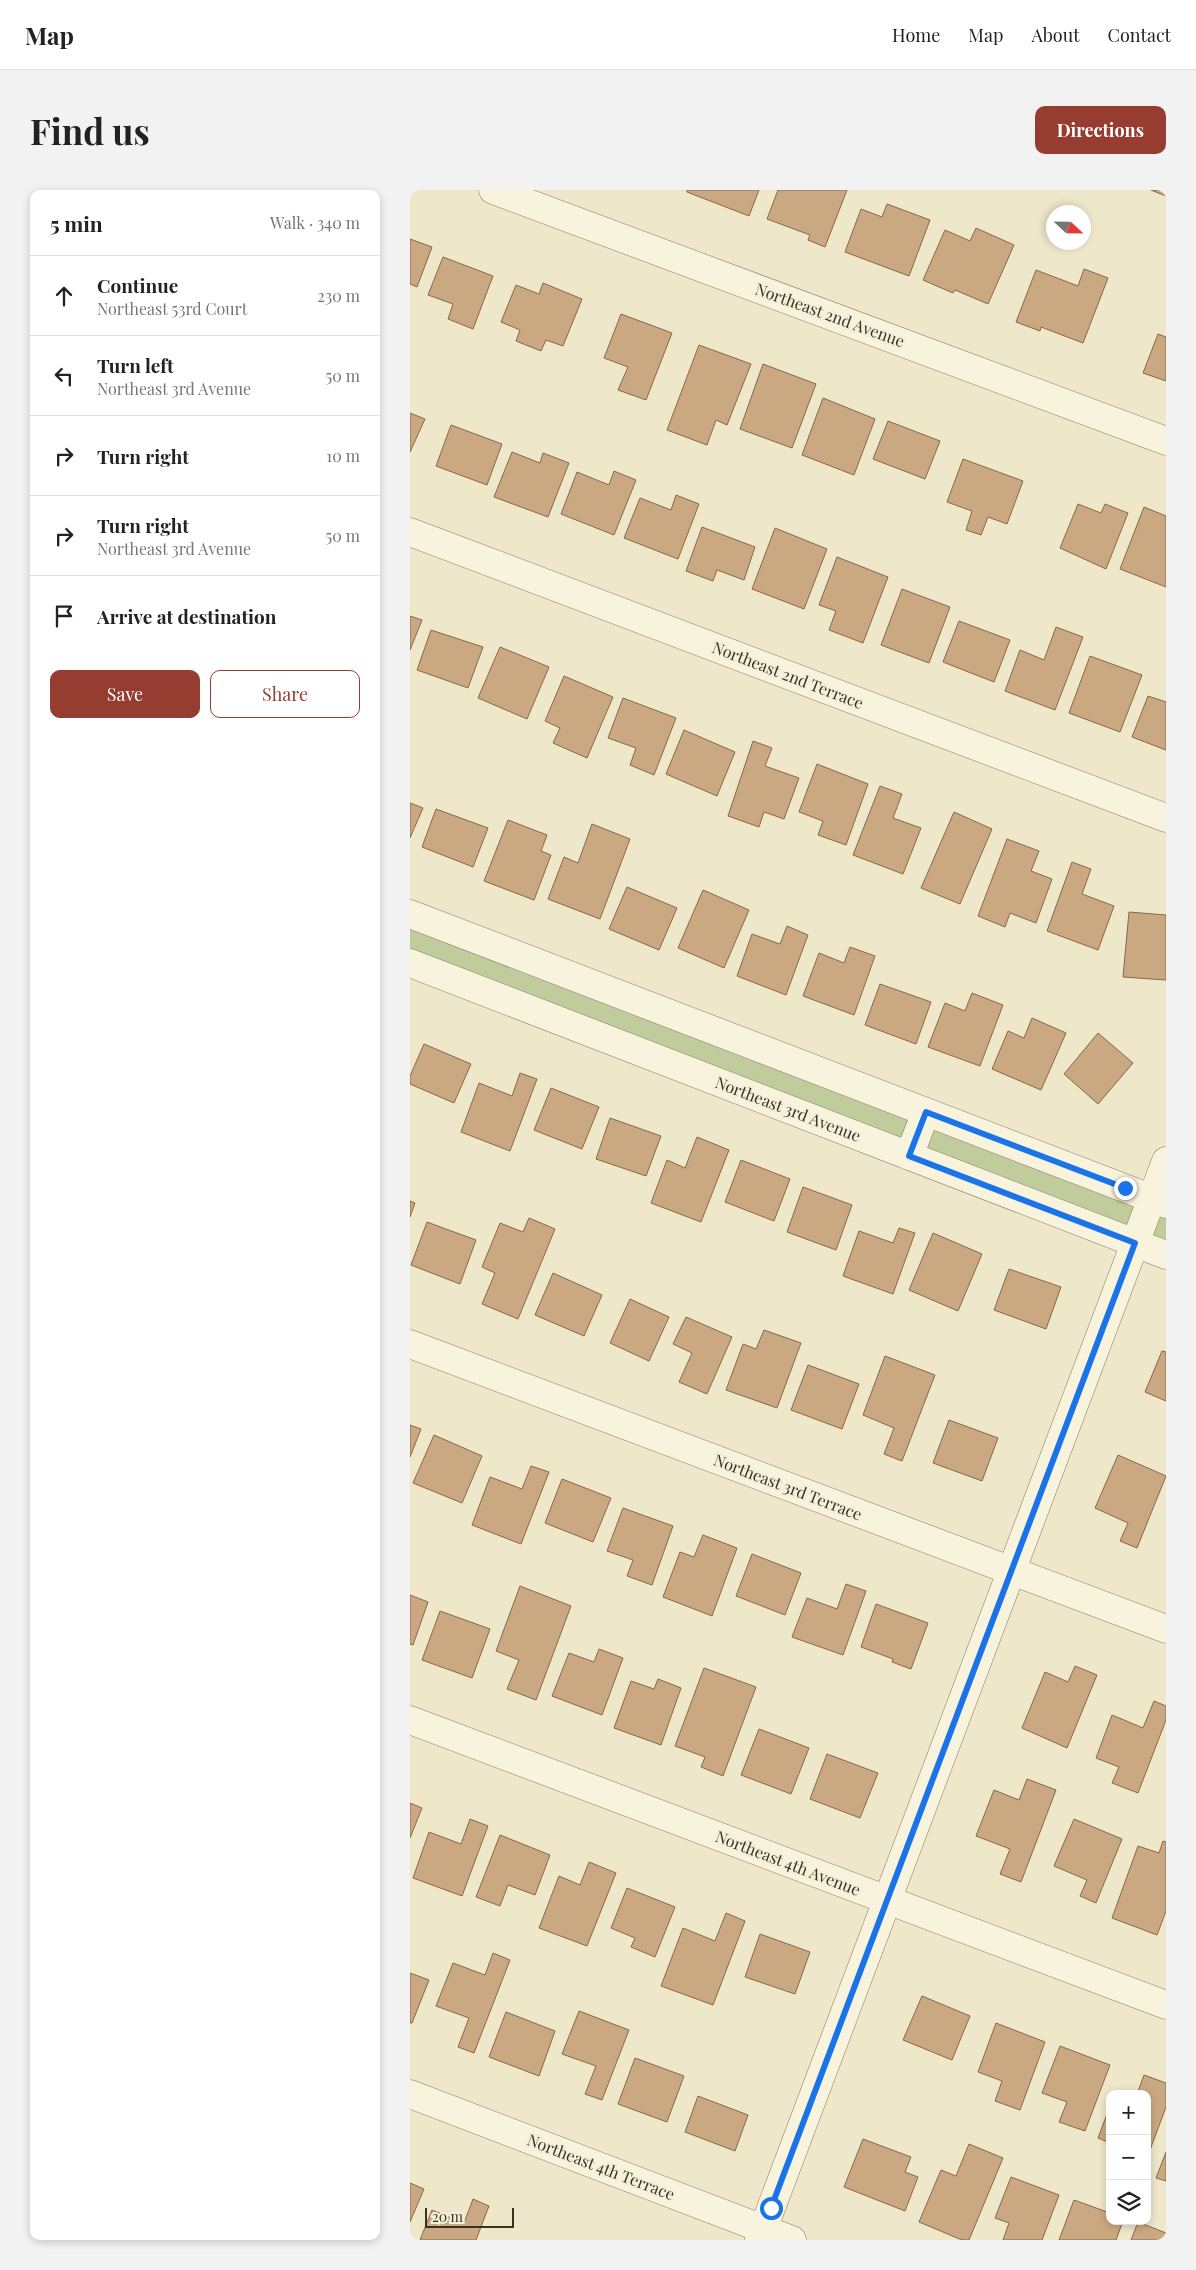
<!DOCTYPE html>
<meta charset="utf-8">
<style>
body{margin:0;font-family:"Playfair Display",serif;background:#f2f2f2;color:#222}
.controls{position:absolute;right:15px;bottom:15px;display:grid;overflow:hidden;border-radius:10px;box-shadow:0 2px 8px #0003}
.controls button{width:45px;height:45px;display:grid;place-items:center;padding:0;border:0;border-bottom:1px solid #e0e0e0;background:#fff;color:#222;font:25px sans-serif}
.compass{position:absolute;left:636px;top:15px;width:45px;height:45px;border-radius:50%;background:#fff;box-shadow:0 2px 8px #0003;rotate:112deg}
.scale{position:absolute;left:15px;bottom:12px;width:89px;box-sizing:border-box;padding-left:5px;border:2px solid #3b3121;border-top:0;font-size:14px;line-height:18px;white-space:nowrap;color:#3b3121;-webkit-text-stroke:4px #f5f0d9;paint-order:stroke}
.stop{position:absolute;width:15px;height:15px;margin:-11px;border:4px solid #1a73e8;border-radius:50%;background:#fff}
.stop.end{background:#1a73e8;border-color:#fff;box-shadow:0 1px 5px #0008}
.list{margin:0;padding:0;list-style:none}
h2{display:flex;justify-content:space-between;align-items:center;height:65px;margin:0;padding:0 20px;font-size:21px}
h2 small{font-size:16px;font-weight:400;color:#767676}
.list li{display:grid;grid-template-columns:32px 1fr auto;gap:15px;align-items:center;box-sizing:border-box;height:80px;padding:0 20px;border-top:1px solid #e0e0e0}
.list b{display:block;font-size:19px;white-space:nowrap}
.list p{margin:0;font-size:16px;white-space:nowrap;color:#767676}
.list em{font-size:16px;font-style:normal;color:#767676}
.actions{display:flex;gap:10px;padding:15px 20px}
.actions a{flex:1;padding:11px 0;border:1px solid #973c30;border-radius:10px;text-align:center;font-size:18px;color:#973c30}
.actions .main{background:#973c30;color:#fff}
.icon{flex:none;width:28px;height:28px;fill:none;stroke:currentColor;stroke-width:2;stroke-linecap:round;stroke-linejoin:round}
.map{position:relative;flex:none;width:756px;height:2050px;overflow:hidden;border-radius:10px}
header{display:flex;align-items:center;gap:30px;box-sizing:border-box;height:70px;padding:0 25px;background:#fff;border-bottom:1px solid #e0e0e0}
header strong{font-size:24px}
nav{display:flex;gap:28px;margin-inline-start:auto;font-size:18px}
.intro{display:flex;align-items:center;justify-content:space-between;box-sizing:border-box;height:120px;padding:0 30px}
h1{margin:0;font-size:35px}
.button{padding:12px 22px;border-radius:10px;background:#973c30;color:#fff;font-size:18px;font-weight:700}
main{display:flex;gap:30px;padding:0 30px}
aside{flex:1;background:#fff;border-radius:10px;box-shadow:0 2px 8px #0003}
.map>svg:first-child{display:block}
.green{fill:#c1cc9d}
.building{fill:#caa881;stroke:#886845}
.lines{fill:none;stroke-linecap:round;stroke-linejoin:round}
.minor-casing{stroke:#8a7b5f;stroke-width:29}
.minor{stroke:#f8f3dd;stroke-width:28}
.route{stroke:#1a73e8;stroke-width:6}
.labels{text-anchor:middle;stroke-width:5;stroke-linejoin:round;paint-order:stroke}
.street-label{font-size:16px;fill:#3b3121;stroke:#f5f0d9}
</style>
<header>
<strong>Map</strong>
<nav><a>Home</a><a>Map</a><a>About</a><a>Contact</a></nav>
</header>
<div class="intro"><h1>Find us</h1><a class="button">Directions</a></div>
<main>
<aside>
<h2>5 min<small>Walk · 340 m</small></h2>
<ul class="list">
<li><svg class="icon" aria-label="ahead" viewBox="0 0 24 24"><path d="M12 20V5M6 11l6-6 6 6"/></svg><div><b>Continue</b><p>Northeast 53rd Court</p></div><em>230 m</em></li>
<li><svg class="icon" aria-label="left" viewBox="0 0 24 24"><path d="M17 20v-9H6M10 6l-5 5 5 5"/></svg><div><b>Turn left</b><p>Northeast 3rd Avenue</p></div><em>50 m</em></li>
<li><svg class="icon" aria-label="right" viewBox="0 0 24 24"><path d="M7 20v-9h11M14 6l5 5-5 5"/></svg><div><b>Turn right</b></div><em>10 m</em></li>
<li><svg class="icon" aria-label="right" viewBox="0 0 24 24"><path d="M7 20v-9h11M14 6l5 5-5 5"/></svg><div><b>Turn right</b><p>Northeast 3rd Avenue</p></div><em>50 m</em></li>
<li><svg class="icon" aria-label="arrive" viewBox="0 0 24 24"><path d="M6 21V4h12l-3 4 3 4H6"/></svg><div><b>Arrive at destination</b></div></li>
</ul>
<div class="actions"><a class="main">Save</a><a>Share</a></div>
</aside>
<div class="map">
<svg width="756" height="2050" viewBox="0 0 756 2050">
<rect width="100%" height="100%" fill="#eee7ca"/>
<path class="green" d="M0,735L756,1025V1052L0,764Z"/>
<g class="building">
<path d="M277,0H349L339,26L277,2Z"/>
<path d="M368,0H437L415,57L398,50L400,45L357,29Z"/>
<path d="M741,0H756V6Z"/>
<path d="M477,14L520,30L499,86L435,62L451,19L472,27Z"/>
<path d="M566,38L604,55L578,114L545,100L543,103L513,90L535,40L560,51Z"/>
<path d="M0,49L22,57L7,97L0,94Z"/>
<path d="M33,67L83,86L63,139L38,129L43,114L18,105Z"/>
<path d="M674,79L698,88L673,153L631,137L630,141L606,132L626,80L668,96Z"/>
<path d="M133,93L172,109L153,156L136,150L131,161L106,151L110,140L91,132L106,95L129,104Z"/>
<path d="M211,124L262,143L236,210L208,200L218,177L194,168Z"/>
<path d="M748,144L756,147V191L733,183Z"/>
<path d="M289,155L341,174L317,235L306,230L297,255L257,240Z"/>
<path d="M353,174L406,194L382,258L330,239Z"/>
<path d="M413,208L465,229L444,285L392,265Z"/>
<path d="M0,223L15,229L0,262Z"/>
<path d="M478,231L530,251L515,289L463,269Z"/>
<path d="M41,235L92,254L77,295L26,276Z"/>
<path d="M102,262L130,273L133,263L159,273L138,327L84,307Z"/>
<path d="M553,269L613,291L597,334L578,327L571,345L556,340L562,321L537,312Z"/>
<path d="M204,281L226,290L204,345L151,324L167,282L199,295Z"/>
<path d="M266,305L289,314L268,369L214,348L230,308L261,320Z"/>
<path d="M668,314L691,323L695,314L718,323L696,379L650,358Z"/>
<path d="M734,317L756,326V397L710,379Z"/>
<path d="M292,337L345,357L334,390L307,380L303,391L276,381Z"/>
<path d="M365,338L417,359L394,419L342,399Z"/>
<path d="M427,367L478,387L453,453L419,440L426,421L409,415Z"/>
<path d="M492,399L540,417L519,473L471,455Z"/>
<path d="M0,426L12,430L0,460Z"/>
<path d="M549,431L600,450L584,492L533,472Z"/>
<path d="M646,437L673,447L645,520L595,501L610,460L634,470Z"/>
<path d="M21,440L73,457L58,498L7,480Z"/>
<path d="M90,457L139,477L117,529L68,508Z"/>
<path d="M680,466L732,485L710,542L659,523Z"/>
<path d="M154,486L203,507L177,568L143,553L150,538L135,531Z"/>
<path d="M738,506L756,512V560L722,547Z"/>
<path d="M213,508L266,528L244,585L220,575L226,558L198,548Z"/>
<path d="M274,540L325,562L307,606L256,584Z"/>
<path d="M343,551L362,558L355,576L389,588L374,629L354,622L349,637L318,626Z"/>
<path d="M407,574L458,594L436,655L408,645L413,631L389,622Z"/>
<path d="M470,596L492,604L483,628L511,638L493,684L443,665Z"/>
<path d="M0,613L13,618L0,648Z"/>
<path d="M26,619L78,638L63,677L12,657Z"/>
<path d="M544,622L582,639L550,714L511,698Z"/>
<path d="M98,630L137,645L131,661L141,665L124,710L74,691Z"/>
<path d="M182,634L220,649L190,729L138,709L154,667L168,673Z"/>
<path d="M597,649L629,661L621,681L642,689L626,733L600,723L595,737L568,726Z"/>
<path d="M662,672L681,679L672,704L704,716L688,760L637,741Z"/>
<path d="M217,697L267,718L249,760L199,739Z"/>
<path d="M293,700L339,720L314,778L268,758Z"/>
<path d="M719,722L756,725V790L713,787Z"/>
<path d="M377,736L398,745L376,805L327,786L342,744L370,754Z"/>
<path d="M440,757L465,766L444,825L393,806L409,763L434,773Z"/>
<path d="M470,794L521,812L506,854L455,835Z"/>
<path d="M562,803L593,815L570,876L518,857L535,813L555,821Z"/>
<path d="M622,828L656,843L631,900L582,879L598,841L614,848Z"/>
<path d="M688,843L723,873L688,914L654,884Z"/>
<path d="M14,854L61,874L44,913L0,894V886Z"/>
<path d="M110,883L127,889L100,961L51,942L69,893L102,906Z"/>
<path d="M141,898L189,917L172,959L124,940Z"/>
<path d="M200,928L251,946L236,986L186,969Z"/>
<path d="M287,947L319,960L291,1032L241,1013L257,970L275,978Z"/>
<path d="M331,970L380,989L364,1031L315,1012Z"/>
<path d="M393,997L442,1015L426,1060L377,1042Z"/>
<path d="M0,1011L5,1013L0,1027Z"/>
<path d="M119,1028L145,1039L108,1129L72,1114L85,1083L72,1077L90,1033L113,1042Z"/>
<path d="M17,1032L66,1050L50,1094L1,1075Z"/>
<path d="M489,1038L505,1043L483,1104L433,1086L449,1041L483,1053Z"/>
<path d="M523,1043L572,1064L548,1121L499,1100Z"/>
<path d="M599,1079L651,1097L636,1139L584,1120Z"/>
<path d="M143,1083L192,1105L174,1146L125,1125Z"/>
<path d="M220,1109L259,1127L239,1171L200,1153Z"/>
<path d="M276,1127L322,1147L297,1204L269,1192L282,1163L263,1154Z"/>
<path d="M354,1140L391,1153L367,1218L316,1200L333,1154L346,1159Z"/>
<path d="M752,1161L756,1162V1211L735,1202Z"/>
<path d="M475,1166L525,1185L492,1271L474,1264L484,1238L453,1225Z"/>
<path d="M398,1175L449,1194L432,1239L381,1220Z"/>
<path d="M539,1230L588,1248L572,1291L523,1273Z"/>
<path d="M0,1235L11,1239L0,1267Z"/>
<path d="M24,1245L72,1266L52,1313L3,1293Z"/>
<path d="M708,1265L756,1286L727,1358L710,1351L718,1333L685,1318Z"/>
<path d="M121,1276L139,1282L111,1354L62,1335L80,1287L112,1299Z"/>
<path d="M152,1289L201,1308L183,1352L135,1333Z"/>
<path d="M213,1318L263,1336L242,1395L217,1386L223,1370L197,1361Z"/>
<path d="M293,1345L327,1358L302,1426L253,1407L270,1362L284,1367Z"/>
<path d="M342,1364L391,1383L375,1425L326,1406Z"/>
<path d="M436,1394L456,1401L433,1465L382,1447L397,1408L427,1419Z"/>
<path d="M110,1396L161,1416L126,1510L97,1499L109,1470L86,1461Z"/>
<path d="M0,1405L18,1412L3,1455L0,1454Z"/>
<path d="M466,1414L518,1433L501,1479L482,1472L483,1469L451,1457Z"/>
<path d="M30,1421L80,1439L62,1488L12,1470Z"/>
<path d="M189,1459L213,1468L192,1525L142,1506L159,1463L184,1472Z"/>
<path d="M665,1476L687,1485L657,1558L612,1538L635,1482L658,1492Z"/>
<path d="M294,1478L346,1497L313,1586L291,1577L295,1567L265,1556Z"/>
<path d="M248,1489L271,1498L251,1555L204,1538L221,1491L244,1499Z"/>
<path d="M744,1511L756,1516V1530L728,1603L702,1593L709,1577L686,1568L702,1525L733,1538Z"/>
<path d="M349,1539L399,1558L381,1604L331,1585Z"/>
<path d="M417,1564L468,1583L450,1628L400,1609Z"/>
<path d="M617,1589L646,1600L611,1692L590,1684L600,1659L566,1646L584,1600L609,1610Z"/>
<path d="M0,1613L12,1618L0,1648Z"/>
<path d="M60,1629L78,1636L52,1706L3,1688L19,1642L51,1654Z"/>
<path d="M664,1629L712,1649L686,1713L670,1706L677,1690L644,1676Z"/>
<path d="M90,1645L140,1665L125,1705L98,1695L90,1716L66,1707Z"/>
<path d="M753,1651L756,1652V1721L747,1745L702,1728L728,1656L749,1663Z"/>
<path d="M179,1672L206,1683L177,1756L129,1738L149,1686L170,1695Z"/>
<path d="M217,1698L265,1717L245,1767L221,1757L225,1748L201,1738Z"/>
<path d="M316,1723L335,1731L303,1815L251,1796L273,1738L305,1751Z"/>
<path d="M350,1744L400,1762L385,1804L335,1787Z"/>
<path d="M83,1763L100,1770L64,1863L48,1857L59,1828L26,1816L43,1773L75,1785Z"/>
<path d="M0,1783L19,1790L2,1833H0Z"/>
<path d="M512,1806L560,1826L542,1870L493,1850Z"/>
<path d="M169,1821L219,1840L192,1910L175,1904L186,1876L152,1864Z"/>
<path d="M96,1822L145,1841L129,1886L79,1867Z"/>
<path d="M586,1833L635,1852L610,1920L585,1911L592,1891L568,1882Z"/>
<path d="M650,1856L700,1875L675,1941L649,1932L657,1912L632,1903Z"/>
<path d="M225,1868L274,1886L257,1932L208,1914Z"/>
<path d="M734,1885L756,1893V1917L737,1968V1904H727Z"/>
<path d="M288,1906L338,1925L325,1961L275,1942Z"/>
<path d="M700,1916V1953L688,1948Z"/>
<path d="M453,1949L501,1967L495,1982L508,1987L495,2021L434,1997Z"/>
<path d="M559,1954L593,1968L559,2050H552L509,2032L531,1980L546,1986Z"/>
<path d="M756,1962V1991L746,1988Z"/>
<path d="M601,1987L649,2005L632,2050H593L599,2033L585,2028Z"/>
<path d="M0,1993L14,1999L0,2032Z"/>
<path d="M63,2009L79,2016L66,2050H10L22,2020L54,2033Z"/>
<path d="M664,2010L700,2023V2031H713L706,2050H649Z"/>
<path d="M728,2032L756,2043V2050H721Z"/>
</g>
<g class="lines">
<defs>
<g id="minor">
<path d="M83,0L756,251"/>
<path d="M0,342L756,628"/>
<path d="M0,724L756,1014"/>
<path d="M0,773L756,1065"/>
<path d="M499,966L516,922"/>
<path d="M0,1154L756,1439"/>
<path d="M0,1530L756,1815"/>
<path d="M0,1904L382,2050"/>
<path d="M349,2050L756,971"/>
</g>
</defs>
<use href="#minor" class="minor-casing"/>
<use href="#minor" class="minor"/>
</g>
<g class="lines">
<path class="route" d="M361,2018L725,1053L499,966L516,922L715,998"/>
</g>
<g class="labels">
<g class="street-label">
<text transform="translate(420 125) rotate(20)" y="6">Northeast 2nd Avenue</text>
<text transform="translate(378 485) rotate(21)" y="6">Northeast 2nd Terrace</text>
<text transform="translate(378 919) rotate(21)" y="6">Northeast 3rd Avenue</text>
<text transform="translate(378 1297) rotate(21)" y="6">Northeast 3rd Terrace</text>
<text transform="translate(378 1673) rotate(21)" y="6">Northeast 4th Avenue</text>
<text transform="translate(191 1977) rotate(21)" y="6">Northeast 4th Terrace</text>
</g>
</g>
</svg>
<div class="controls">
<button>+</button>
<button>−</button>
<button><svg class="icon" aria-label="layers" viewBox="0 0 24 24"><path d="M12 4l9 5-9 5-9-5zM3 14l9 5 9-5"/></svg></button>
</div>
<svg class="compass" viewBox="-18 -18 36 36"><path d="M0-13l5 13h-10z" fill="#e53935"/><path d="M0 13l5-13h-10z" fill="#767676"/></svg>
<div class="scale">20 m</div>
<div class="stop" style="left:361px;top:2018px"></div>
<div class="stop end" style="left:715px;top:998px"></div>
</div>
</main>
